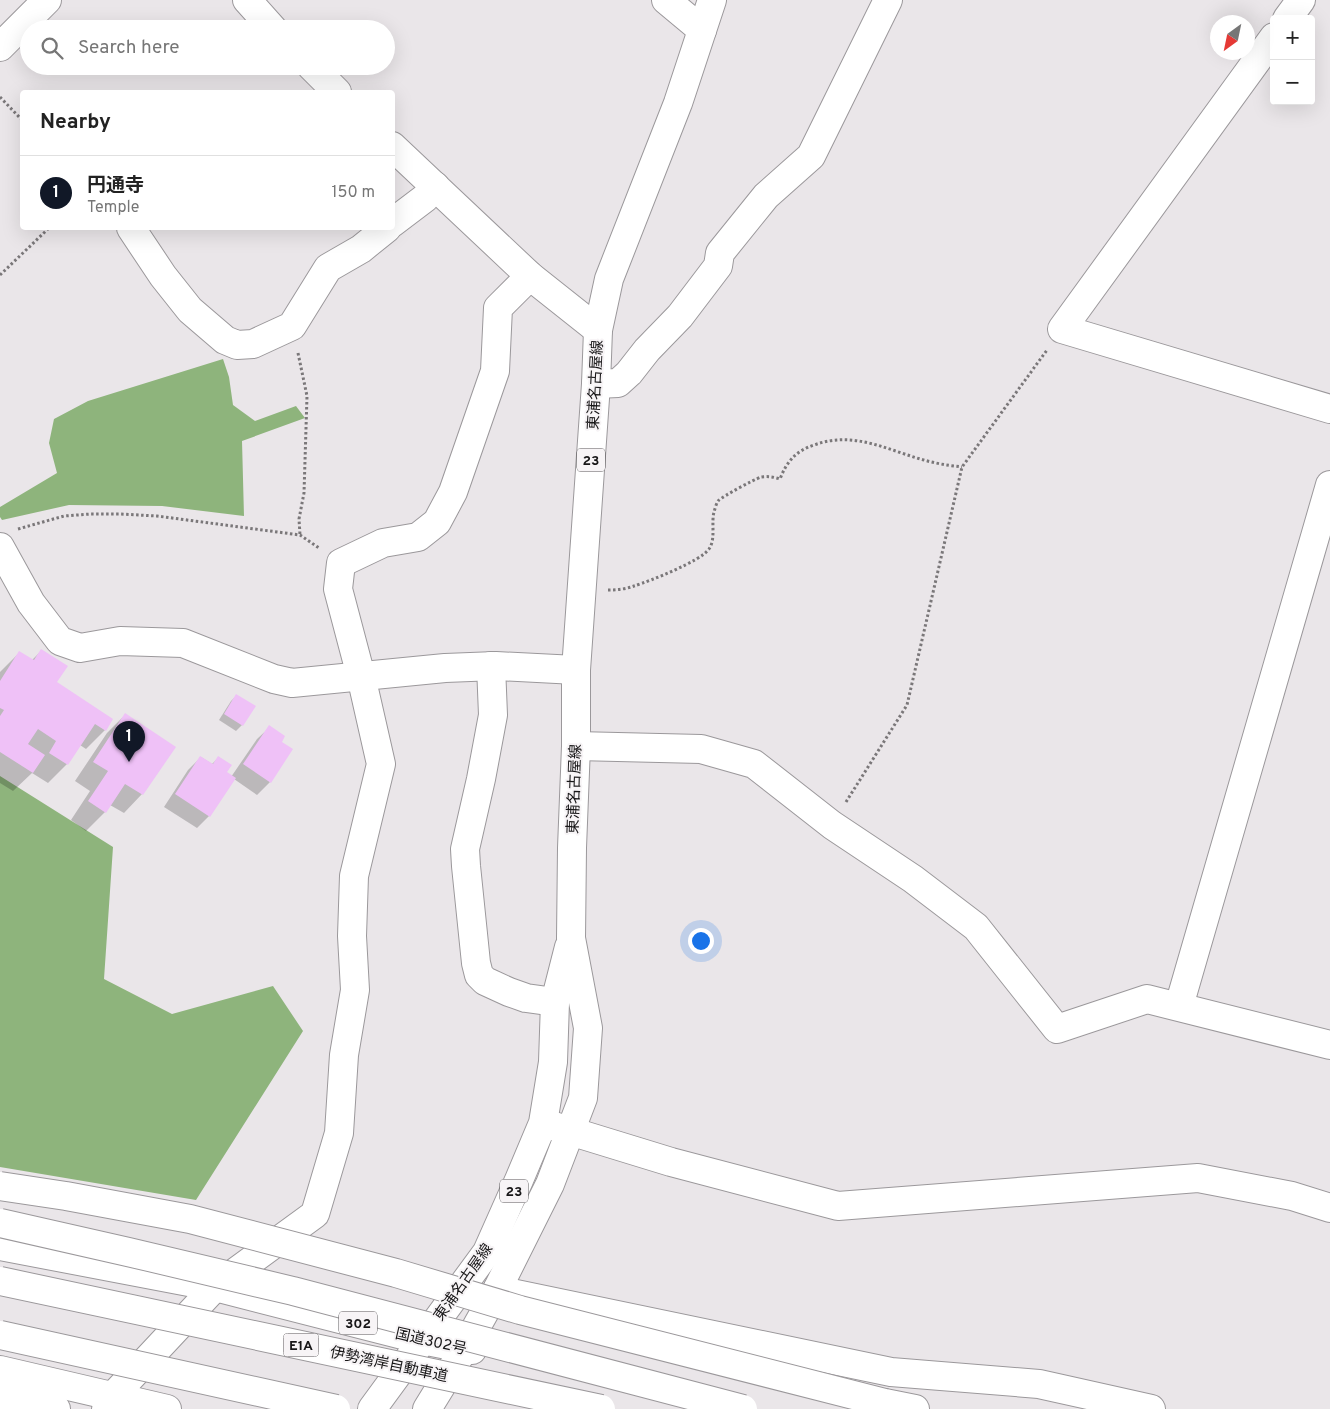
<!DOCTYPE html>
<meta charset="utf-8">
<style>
body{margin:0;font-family:Overpass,"Noto Sans JP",sans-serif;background:#f2f2f2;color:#222}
.controls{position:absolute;right:15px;top:15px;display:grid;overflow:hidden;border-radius:5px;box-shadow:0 5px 20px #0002}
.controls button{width:45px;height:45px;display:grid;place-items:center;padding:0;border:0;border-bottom:1px solid #e0e0e0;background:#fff;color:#222;font:25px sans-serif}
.compass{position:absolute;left:1210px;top:15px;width:45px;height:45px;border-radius:50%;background:#fff;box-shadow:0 5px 20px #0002;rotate:213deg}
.you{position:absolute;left:700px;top:940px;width:18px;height:18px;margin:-12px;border:4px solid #fff;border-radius:50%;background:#1a73e8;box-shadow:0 0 0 8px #1a73e833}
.badge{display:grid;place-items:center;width:32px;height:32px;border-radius:50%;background:#111827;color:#fff;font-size:16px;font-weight:700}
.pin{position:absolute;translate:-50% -41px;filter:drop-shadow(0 1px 2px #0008)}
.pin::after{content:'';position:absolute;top:26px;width:18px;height:15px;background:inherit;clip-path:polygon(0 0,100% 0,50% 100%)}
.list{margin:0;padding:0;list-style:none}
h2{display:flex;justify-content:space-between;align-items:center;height:65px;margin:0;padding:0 20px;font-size:21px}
h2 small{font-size:16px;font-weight:400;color:#767676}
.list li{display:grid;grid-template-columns:32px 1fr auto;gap:15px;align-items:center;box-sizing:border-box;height:75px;padding:0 20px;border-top:1px solid #e0e0e0}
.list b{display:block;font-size:19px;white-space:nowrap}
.list p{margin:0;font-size:16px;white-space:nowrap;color:#767676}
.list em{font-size:16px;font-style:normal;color:#767676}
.icon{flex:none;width:28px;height:28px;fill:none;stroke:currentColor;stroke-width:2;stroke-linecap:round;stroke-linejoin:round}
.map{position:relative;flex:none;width:1330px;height:1409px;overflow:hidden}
.search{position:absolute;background:#fff;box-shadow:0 5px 20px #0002;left:20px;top:20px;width:375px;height:55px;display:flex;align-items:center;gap:12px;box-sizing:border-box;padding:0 18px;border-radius:28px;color:#767676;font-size:19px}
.panel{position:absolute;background:#fff;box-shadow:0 5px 20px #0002;left:20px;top:90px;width:375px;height:140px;border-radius:5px}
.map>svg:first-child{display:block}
.forest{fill:#8eb47c}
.shadow{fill:#0003}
.building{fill:#efc1f7}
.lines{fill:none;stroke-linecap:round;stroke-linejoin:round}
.minor-casing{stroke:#9b989b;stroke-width:30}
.major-casing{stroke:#9b989b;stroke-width:30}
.highway-casing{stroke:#9b989b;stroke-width:30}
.path{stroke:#7a7779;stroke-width:3;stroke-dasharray:2.5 2.5;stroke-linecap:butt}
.minor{stroke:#fff;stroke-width:28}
.major{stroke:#fff;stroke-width:28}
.highway{stroke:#fff;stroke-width:28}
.highway-bridge-casing{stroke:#9b989b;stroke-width:30;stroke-linecap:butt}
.highway-bridge{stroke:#fff;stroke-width:28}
.labels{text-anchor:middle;stroke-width:4;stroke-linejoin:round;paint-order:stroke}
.shield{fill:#f7f4f6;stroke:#5b595b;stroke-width:1}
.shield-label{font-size:14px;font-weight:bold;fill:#181718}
.street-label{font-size:15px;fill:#181718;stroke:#f7f4f6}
</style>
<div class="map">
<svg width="1330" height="1409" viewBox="0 0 1330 1409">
<rect width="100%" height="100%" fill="#eae6e9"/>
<g class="forest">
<path d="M223,359L229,377L233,405L255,421L296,406L305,418L242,441L244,516L162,506L69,505L2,520L0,517V507L57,473L49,443L54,419L88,401Z"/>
<path d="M0,776L113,847L104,979L172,1014L273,986L303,1031L196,1200L0,1167Z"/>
</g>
<g class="shadow">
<path d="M42,650L56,683L105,730L86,749L80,745L67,764L48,783L32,773L13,791L0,783V672L19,653L32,660Z"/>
<path d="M237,695L242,725L236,731L219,720L231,701Z"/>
<path d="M125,715L142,794L124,813L110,805L105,812L86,831L71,820L90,791L75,781L107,733Z"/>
<path d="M270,727L280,742L270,782L257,795L234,779L209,816L197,828L164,807L188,770L201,757L212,764L219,757L225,773L231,777L257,739Z"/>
</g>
<g class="building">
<path d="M41,649L68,666L57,682L113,719L106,731L95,724L68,765L49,753L56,741L38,729L28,744L45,755L33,773L0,752V716L4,710L0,708V681L19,651L34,660Z"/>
<path d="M236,694L256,706L243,726L224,714Z"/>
<path d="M125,713L176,747L143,795L125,784L106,813L88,801L108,771L93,762Z"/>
<path d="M269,725L285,736L282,742L293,749L271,783L243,764Z"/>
<path d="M200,756L213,764L218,756L232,765L227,772L236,778L210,817L175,794Z"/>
</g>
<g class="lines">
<defs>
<g id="minor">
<path d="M247,0L273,29"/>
<path d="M666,0L702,30"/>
<path d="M1287,19L1301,0"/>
<path d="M1274,37L1062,329L1330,409"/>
<path d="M0,47L47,0"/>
<path d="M311,66L337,92"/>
<path d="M392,146L530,276L598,330"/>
<path d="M392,223L425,198L435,186"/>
<path d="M131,228L163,276L190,310L225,340L237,345L253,344L292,326L328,268L361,249L387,228"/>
<path d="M596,384L618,383L629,373L647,350L680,316L718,266L720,253L766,196L811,156L888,0"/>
<path d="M0,547L31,603L60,641L80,648L120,641L183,643L274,679L292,683L445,668L496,666L576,670"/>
<path d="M491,666L493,715L481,779L465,849L466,866L476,963L479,975L485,981L509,992L526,998L555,1002"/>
<path d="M576,746L701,749L754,764L832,825L913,879L976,927L1057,1029L1147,999L1330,1045"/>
<path d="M1179,1006L1330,485"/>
<path d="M547,1124L671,1162L838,1206L1198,1178L1292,1196L1330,1208"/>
<path d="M497,1290L891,1372L1039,1384L1151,1409"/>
<path d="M106,1409L113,1396L215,1287L315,1214L339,1133L344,1055L355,990L352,936L354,876L381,764L361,676L338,589L341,563L383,543L418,537L437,522L453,492L495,371L498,308L530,276"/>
</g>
<g id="major">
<path d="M372,1409L487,1252L519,1180L543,1123L553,1062L555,1002L569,947"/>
<path d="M427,1409L464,1349L497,1290L550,1184L583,1098L588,1028L571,938L572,848L576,746V670L596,384L598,330L609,279L678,103L712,0"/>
</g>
<g id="highway">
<path d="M0,1246L215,1287L422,1340L472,1350"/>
<path d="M0,1370L167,1409"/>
<path d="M0,1396L56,1409"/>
<path d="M885,1403L915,1409"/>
</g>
</defs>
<use href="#minor" class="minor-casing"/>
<use href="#major" class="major-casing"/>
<use href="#highway" class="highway-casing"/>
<g class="path">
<path d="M0,97L22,120"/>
<path d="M0,275L49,228"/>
<path d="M298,353L307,396L304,493L299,519L300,535"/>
<path d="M18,529L64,516L91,514H120L157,516L300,535L319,548"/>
<path d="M608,590C617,590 626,589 634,586C650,581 701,561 709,549C716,539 711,523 714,512C715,509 716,504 718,501C723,496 753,480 761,477C768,476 774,477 780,479C787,461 796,451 814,445C858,429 893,454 936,463C945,465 954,466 962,467"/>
<path d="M846,802L907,705L962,467L1047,350"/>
</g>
<use href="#minor" class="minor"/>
<use href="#major" class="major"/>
<use href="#highway" class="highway"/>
<defs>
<g id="highway-bridge">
<path d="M0,1186L66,1196L190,1219L396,1273L520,1310L885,1403"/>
<path d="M0,1223L128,1252L293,1291L743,1409"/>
<path d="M0,1281L601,1409"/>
<path d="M0,1335L336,1409"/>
</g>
</defs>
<use href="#highway-bridge" class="highway-bridge-casing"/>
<use href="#highway-bridge" class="highway-bridge"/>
</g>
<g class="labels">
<g class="shield">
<rect x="577" y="448.5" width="28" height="23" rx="4"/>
<rect x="500" y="1179.5" width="28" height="23" rx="4"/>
<rect x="339" y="1311.5" width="38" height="23" rx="4"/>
<rect x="283.5" y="1333.5" width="35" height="23" rx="4"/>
</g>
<g class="shield-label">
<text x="591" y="465">23</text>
<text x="514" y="1196">23</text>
<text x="358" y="1328">302</text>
<text x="301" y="1350">E1A</text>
</g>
<g class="street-label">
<text transform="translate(595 385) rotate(-87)" y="5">東浦名古屋線</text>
<text transform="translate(574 789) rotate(-88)" y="5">東浦名古屋線</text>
<text transform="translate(463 1282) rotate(-55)" y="5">東浦名古屋線</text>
<text transform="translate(431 1341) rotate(13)" y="5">国道302号</text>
<text transform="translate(389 1364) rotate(12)" y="5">伊勢湾岸自動車道</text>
</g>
</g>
</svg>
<div class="controls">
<button>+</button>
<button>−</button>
</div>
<svg class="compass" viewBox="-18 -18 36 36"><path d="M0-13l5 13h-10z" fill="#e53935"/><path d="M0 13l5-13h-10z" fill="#767676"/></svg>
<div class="you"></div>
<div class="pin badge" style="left:129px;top:762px">1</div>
<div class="search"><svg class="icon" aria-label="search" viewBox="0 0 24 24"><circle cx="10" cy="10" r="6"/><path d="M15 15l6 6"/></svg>Search here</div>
<section class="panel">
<h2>Nearby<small></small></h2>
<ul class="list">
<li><span class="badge">1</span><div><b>円通寺</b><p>Temple</p></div><em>150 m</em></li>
</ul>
</section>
</div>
